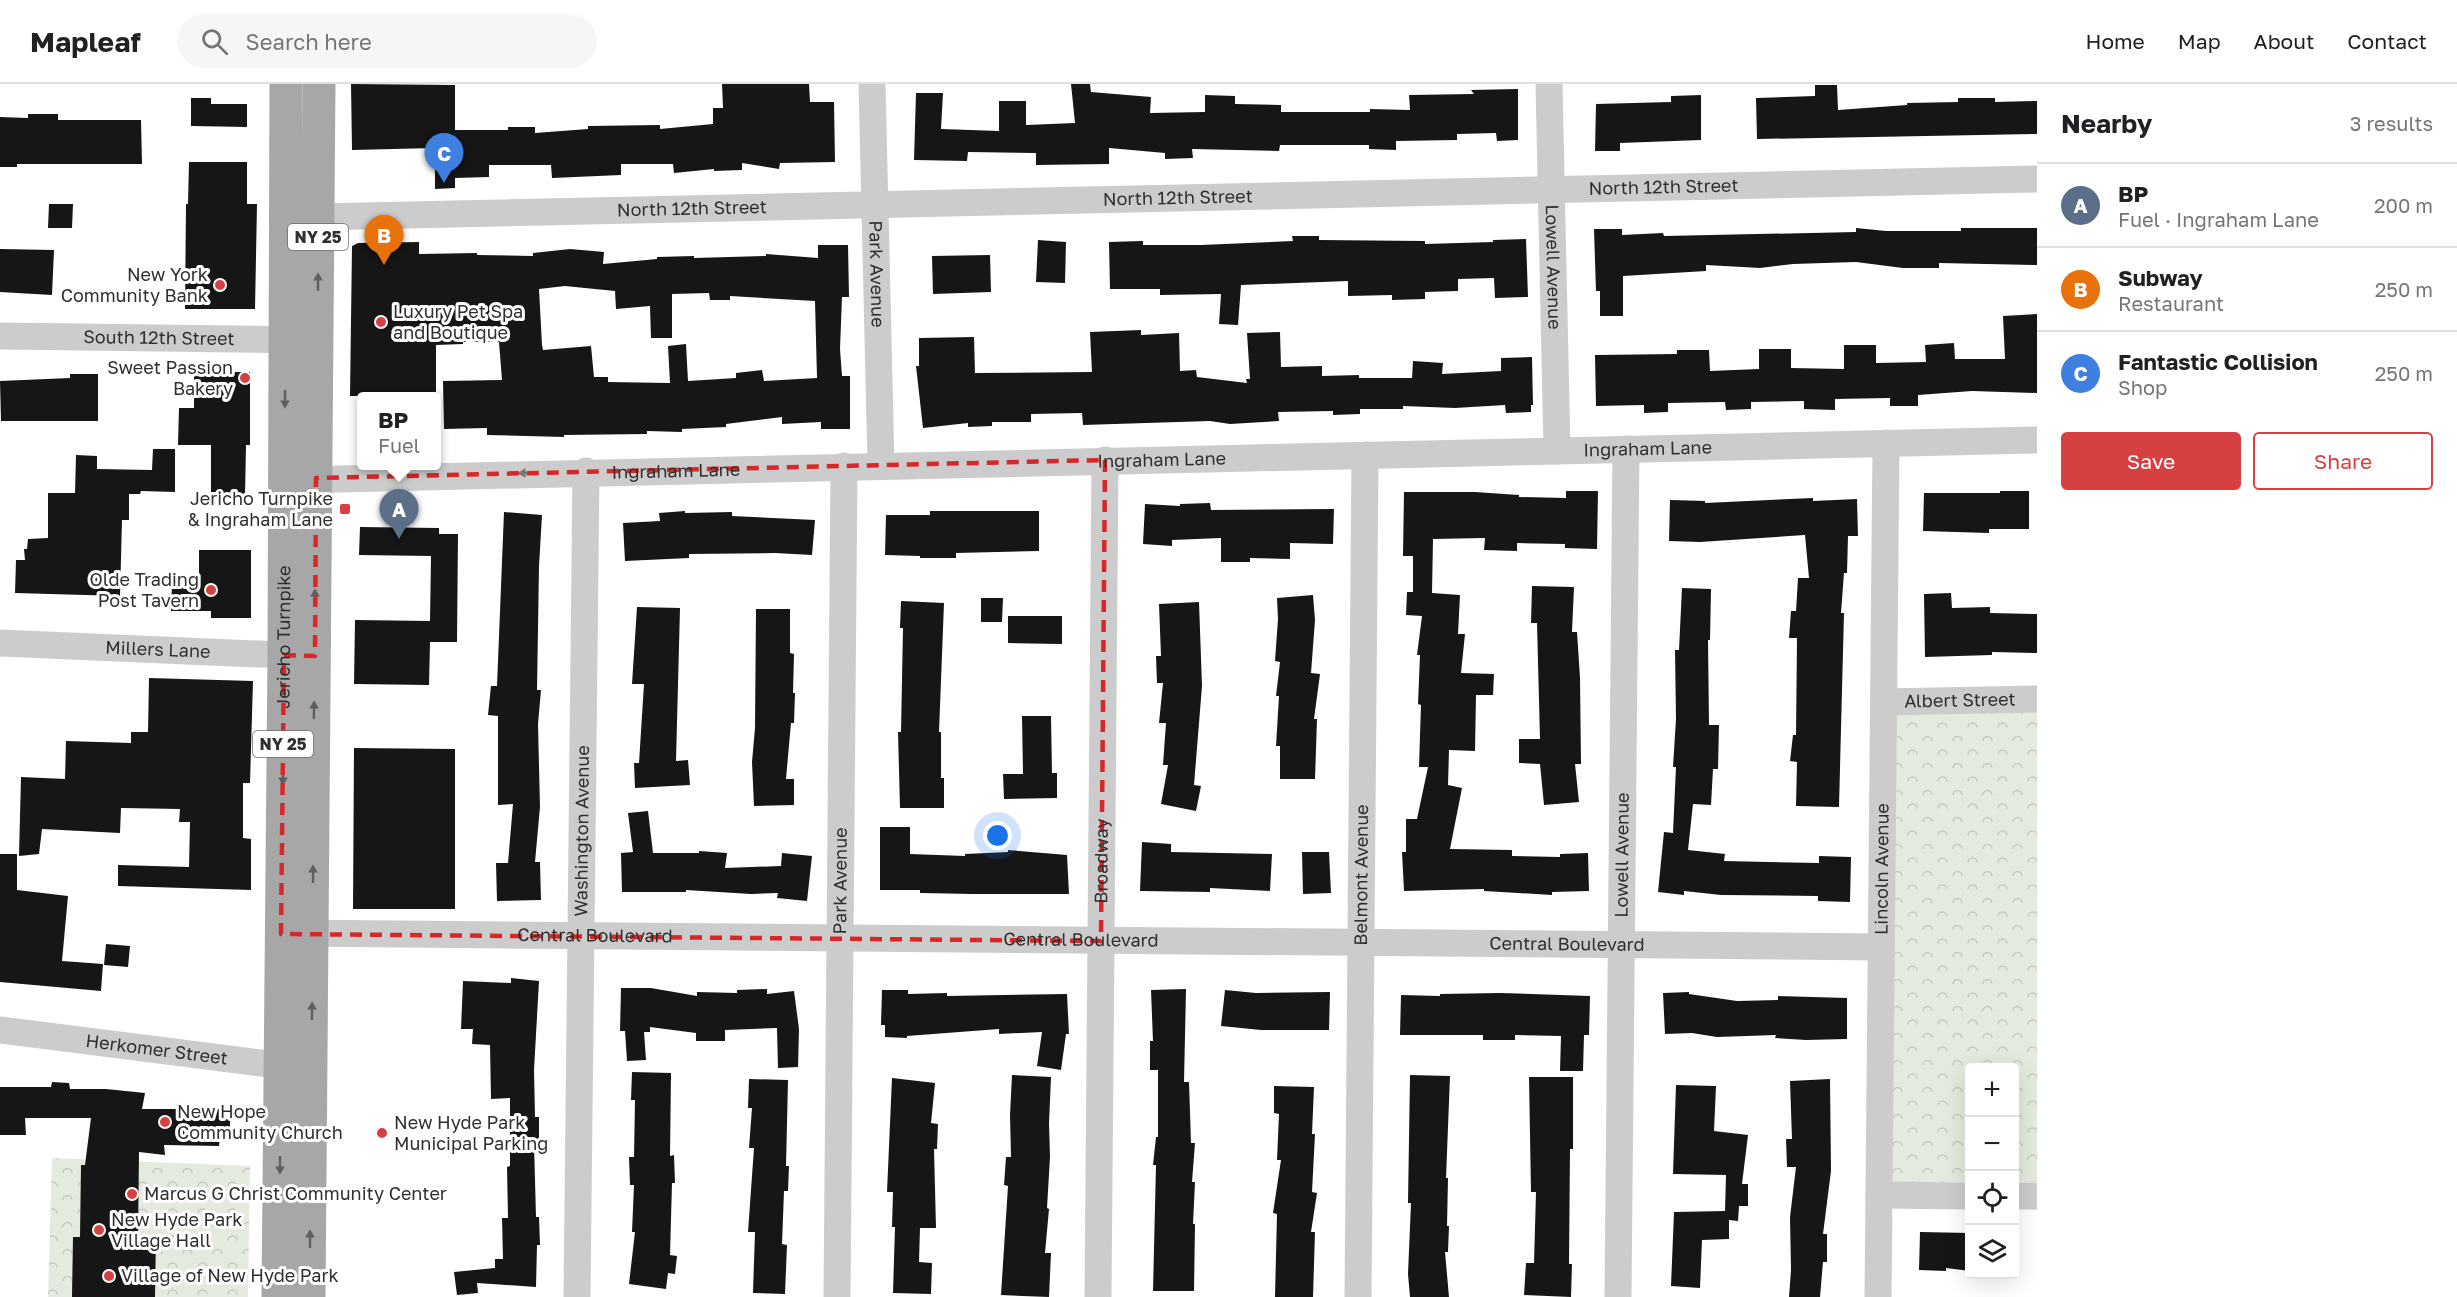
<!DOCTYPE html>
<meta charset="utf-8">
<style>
body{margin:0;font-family:"Golos Text",sans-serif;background:#f6f6f6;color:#202124}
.controls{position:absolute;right:18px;bottom:18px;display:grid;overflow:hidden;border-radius:6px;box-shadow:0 6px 24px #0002}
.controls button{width:54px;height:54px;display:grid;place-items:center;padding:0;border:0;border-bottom:2px solid #e0e0e0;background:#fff;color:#202124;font:30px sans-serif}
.you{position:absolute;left:998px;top:752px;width:21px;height:21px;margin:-15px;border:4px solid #fff;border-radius:50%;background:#1a73e8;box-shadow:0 0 0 9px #1a73e833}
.badge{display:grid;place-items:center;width:39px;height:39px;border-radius:50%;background:#d64041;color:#fff;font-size:20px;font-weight:700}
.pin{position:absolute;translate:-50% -50px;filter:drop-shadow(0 2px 3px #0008)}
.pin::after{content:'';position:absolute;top:32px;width:21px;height:18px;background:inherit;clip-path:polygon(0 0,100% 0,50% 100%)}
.popup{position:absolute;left:357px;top:308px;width:84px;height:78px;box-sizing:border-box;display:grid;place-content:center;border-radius:6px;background:#fff;filter:drop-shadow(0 2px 4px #0005);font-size:20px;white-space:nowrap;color:#757577}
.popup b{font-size:22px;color:#202124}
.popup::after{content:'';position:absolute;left:50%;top:100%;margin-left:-12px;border:12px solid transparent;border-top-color:#fff}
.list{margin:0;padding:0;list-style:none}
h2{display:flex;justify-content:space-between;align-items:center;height:78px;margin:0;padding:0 24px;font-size:26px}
h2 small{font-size:20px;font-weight:400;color:#757577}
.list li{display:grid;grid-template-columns:39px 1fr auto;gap:18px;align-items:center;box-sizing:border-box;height:84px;padding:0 24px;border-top:2px solid #e0e0e0}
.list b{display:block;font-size:22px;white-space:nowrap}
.list p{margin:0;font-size:20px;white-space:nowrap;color:#757577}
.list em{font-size:20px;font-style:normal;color:#757577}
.actions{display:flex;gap:12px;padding:18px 24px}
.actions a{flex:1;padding:14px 0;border:2px solid #d64041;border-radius:6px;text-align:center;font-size:21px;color:#d64041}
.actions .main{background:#d64041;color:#fff}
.icon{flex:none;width:33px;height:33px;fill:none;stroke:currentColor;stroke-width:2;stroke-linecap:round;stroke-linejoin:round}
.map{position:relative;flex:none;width:2037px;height:1213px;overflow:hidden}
header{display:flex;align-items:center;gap:36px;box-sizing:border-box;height:84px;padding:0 30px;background:#fff;border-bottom:2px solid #e0e0e0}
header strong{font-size:28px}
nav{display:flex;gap:33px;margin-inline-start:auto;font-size:21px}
.search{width:420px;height:54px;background:#f6f6f6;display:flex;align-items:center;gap:15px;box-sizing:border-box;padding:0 21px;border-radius:33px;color:#757577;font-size:22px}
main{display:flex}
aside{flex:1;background:#fff}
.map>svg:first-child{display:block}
.park{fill:url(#park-crowns)}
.building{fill:#161616;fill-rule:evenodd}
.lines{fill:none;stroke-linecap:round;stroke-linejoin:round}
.street{stroke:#ccc;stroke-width:27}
.primary{stroke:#a7a7a7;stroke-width:33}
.oneway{fill:#5f5f5f}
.oneway2{fill:#767676}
.marked{fill:none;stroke:#d62828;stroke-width:4.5;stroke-dasharray:12 8;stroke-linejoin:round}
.poi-dot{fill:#d64041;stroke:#fff;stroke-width:2}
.labels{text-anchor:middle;stroke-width:6;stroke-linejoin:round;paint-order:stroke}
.shield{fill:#fff;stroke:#6d6d6d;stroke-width:1.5}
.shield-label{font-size:16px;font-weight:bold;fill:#2f2f2f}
.street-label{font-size:18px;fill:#2f2f2f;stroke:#fff}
.poi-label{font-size:18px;fill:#2f2f2f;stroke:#fff;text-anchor:start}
</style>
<header>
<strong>Mapleaf</strong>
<div class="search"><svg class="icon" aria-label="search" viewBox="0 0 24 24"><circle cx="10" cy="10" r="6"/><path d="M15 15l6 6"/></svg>Search here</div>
<nav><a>Home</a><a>Map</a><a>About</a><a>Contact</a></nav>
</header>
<main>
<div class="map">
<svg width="2037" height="1213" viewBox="0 0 2037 1213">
<defs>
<pattern id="park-crowns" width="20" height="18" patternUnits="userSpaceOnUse" patternTransform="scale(1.5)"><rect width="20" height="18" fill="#e4ebde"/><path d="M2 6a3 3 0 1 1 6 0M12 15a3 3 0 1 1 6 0" fill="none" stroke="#c4cabf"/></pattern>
</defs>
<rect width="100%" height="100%" fill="#fff"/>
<g class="park">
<path d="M2037,624V1098H2015L2014,984H1970L1969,1098H1890L1892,627Z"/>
<path d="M52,1074L250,1082L248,1213H48Z"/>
</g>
<g class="building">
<path d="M351,0L455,1V46H508V43H535V49L588,45V42L660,41V45L713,40V24H723L722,0H809L810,18H834L835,78L780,79L779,85L742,79V86L714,87V85L674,89L673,80H621V91L552,94L551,81H489V93L455,94V104L435,105V64L352,66Z"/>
<path d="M1071,0H1090L1091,8L1151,13L1150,29L1205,28V11L1235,12V20L1281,21V28H1370V25L1410,26L1409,11L1474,10L1471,6L1518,5V56L1497,57L1496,49L1457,50V56L1396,57V66L1369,65V61H1280L1279,67L1192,65L1193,74L1165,75V69L1109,64V80L1036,81V69L968,68L967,77L914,76L916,9H943L941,45L999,47V17H1026V41L1075,39Z"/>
<path d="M1815,1H1837L1838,26L1907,21V19L1958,18V14H1995V18L2037,17V50L1757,55L1756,14L1815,12Z"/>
<path d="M1701,11V56L1620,59V67H1595L1596,20L1671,18V12Z"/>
<path d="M191,14H211V20H247V43L191,42Z"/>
<path d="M28,30H58V36H141L142,80H17V83H0V33L28,34Z"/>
<path d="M189,78H247V120H257L255,225H185L186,120H188Z"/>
<path d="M49,120H73L72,144H48Z"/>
<path d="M1856,144L1886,147H1961V144H2037V181L1939,179V184H1903L1856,178L1793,180L1760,184L1706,181V187L1623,192V232H1600V207H1596L1594,145H1622V151L1663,149L1664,152L1856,148Z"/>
<path d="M1292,152H1319V156L1425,157V160L1493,158V156L1526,155L1528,213L1495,214L1494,194L1458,195V207L1425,208V215L1392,216V211L1348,212V197L1241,201L1238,241L1219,240L1221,210L1160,211V205H1110L1109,158L1143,157V161H1201L1293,157Z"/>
<path d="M1038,156L1066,158L1065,199L1036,198Z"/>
<path d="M419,158V170L477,169V171L533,172V169L570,165L604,168L603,180L657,175V173L694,172V174L766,172V170L818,174V161H848L849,213H842L840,265L842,292H850V345H821V338L782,340V333L726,340V343L682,345V348L647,347V350L564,351V353L487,351V344L444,345L443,297L502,296L499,258H463V260L436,261V312H350L352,162L358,159ZM565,202L615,207L616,225L650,222L651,254H672V210L709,209L710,216H730V212L815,217L817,294L764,297L762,286L736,289V294L688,297L686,260L668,262L670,299L608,298V293H594L591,262L543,266L542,261L539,205Z"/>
<path d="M0,165L54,166L52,211L0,208Z"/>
<path d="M990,171L991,208L933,210L932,172Z"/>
<path d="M2037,230V309L1972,307L1918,311V322H1890V314L1835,315V326L1804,325V317L1751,318V325L1726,326L1725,318L1668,319V328L1644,329V321L1596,322L1595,271L1677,270V266H1709L1710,287L1759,285V265H1791V284L1844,285V261H1876V279L1926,278L1925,261L1954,259L1955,275H2005L2003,232Z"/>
<path d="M1141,246V251L1179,249L1180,287L1196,286L1197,293L1247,299L1246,295H1250L1247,249L1280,248L1281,283L1322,282V292L1359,291V294H1412L1413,277L1443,279L1442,290L1501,287V274L1532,273L1533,321H1531V328L1506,329L1505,321L1455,324L1403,322V325H1360V330L1333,331V327L1278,328L1279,337L1230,340L1210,337L1083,341L1082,329L1031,330V338H992V342L968,343V339L923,344L916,282H919V254L974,253L975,289L1092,288L1090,248Z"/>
<path d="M194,288H250V361H246L245,412H211V361H178L179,324H194Z"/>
<path d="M70,290H98V337H1L0,297L70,294Z"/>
<path d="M153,365H175V408L141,407L140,410H129V436H122L120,512L15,509L16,476H25L24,465H27L28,455L48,454V409H75L76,371L97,372V385L152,386Z"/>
<path d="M1566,407H1598L1597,465L1565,464V460L1517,459V467L1484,466L1485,454L1433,455L1432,509L1460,511L1458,550H1465L1461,589L1494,590L1493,611H1476L1475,667L1449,666L1448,701L1462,704L1450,765L1512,766V772L1560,773V770L1588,769L1589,807L1552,808V811L1484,807V805L1404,807L1402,768H1406V735H1417L1428,683H1419L1421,621L1418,620L1420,571H1417L1422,532L1406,531L1407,508H1413V472H1403L1404,408H1475L1519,411V413L1566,414Z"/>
<path d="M2000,407H2029V445H1989V449L1923,447L1924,409H2000Z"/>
<path d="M1813,414V417L1857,415L1858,452H1848L1847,489H1844L1841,529H1844L1839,723L1796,722L1797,678L1790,677L1793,651H1796L1797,554H1789L1791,527H1796L1798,494H1809L1805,451L1700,458L1669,457L1670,416L1705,417V419Z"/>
<path d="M1210,419L1211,426L1334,425L1333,460L1290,459V475L1250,474V478H1221V454L1172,456V462L1143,460L1145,420L1180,422V420Z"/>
<path d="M685,427V429L732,428V432L815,436L812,471L775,469L689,470V474L625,477L623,439L660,437L659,429Z"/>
<path d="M930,427H1039V467L956,469V474H920V472L885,471L886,431H930Z"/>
<path d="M504,428L542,431L539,482L537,606H541L538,640L540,723L535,778H540L541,816L497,817L496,779H508L513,720L498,721V632L488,631L491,602H497Z"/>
<path d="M360,443L439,444V450H458L457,558H430L429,601L354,600L355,536L430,537L431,472L359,471Z"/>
<path d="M199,466H251V534H211V527H171L172,500H199Z"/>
<path d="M1532,502L1574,503L1572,548H1577L1580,594L1581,680H1575L1579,718L1544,721L1540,680L1519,679V655H1540L1537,539H1531Z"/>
<path d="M1682,504L1711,505L1710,556H1708L1709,641H1719L1718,685H1713L1711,721L1693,720L1688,766L1725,770L1724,777L1819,779V772L1851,773L1850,818L1818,817V812L1721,811L1684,807V811L1658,808L1664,748L1673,749L1676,683H1673L1676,635L1675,566H1679Z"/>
<path d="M1951,509L1952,524L1990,523V529L2037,530V569L1992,568V571L1925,573L1924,510Z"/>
<path d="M1313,511L1315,536L1311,589L1320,590L1314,635H1317L1315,695H1280V662H1276L1279,612H1276L1280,578L1275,577L1278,535L1277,514Z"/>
<path d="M981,514H1003L1002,538H981Z"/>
<path d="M901,517L944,519L939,648H941V694H944V724H900L898,648H901L903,544H900Z"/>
<path d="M1199,518L1202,602L1194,701L1201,702L1196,727L1161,720L1168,681H1163L1166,639H1159L1163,599H1157L1156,572H1161L1159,520Z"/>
<path d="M637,523L680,524L676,677L688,676L690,701L635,704L634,679H639L644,600H632Z"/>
<path d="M756,525H790V569L794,570L793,609H795L794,639H791L786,695H794V721L754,722L752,678L755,644Z"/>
<path d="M1008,532H1062V560L1008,559Z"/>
<path d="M149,594L253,597L250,699H243V754L251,755V806L118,802V781L189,783L190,738H179L180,725L121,724L120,749L42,745L39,770L19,772L21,693L65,695L66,657L131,659V648H148Z"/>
<path d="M1022,632H1051L1052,689H1057V714L1004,715L1003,690H1023Z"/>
<path d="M354,664L455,665V825H353Z"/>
<path d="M648,727L653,769H699V767L727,769L725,784L781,782L782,769L812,772L807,817L777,814L778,809L751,810L686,806V808H622L621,769L633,768L628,729Z"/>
<path d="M880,743H910V770L965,772V770L1008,768V766L1067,771L1069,810H973L920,809V806H880Z"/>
<path d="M1142,758L1171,760V768L1272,770L1270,807L1210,804V808L1140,807Z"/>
<path d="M1302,768H1329L1331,809L1303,810Z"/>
<path d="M0,770H17V806L68,812L62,877L103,880L101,907L0,898Z"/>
<path d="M106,860L130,862L128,883L104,881Z"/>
<path d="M511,894L539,897L534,986L535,1033H539V1059H534L536,1133H539L540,1161H537L536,1203L477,1199L478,1209L457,1211L454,1188L495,1184V1175H503L502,1134H508L507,1083L510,1082V1014L491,1015L490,961L472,960L473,945H461L463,897L511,899Z"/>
<path d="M621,904H651L697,912V908L737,909V906L767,905V910L794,907L799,945L798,983L778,984L777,944L725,946V957H696V949L650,943V948H644L646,976L627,977L625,947H620Z"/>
<path d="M1186,905L1184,998H1189L1191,1059H1195L1192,1098H1195L1193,1140H1195L1194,1207H1153L1156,1081H1153L1156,1053H1158V986H1150V957H1153L1151,906Z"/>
<path d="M882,906H908V910L947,909V912L1067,910L1069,950H1066L1061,986L1037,982L1042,948L999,950V945L907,952V954L885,953V941H881Z"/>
<path d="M1225,906L1256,909L1330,908L1329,946H1261L1221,942Z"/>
<path d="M1689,908V910L1737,917L1778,916V912L1847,914V955L1806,956L1775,954L1776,951L1717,953L1692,949L1665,950L1663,909Z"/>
<path d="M1500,909L1590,912L1589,951H1584L1583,987H1560L1561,952L1515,951V956H1483V951H1400L1401,911L1440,912V910Z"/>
<path d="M632,988L671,989L670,1072L674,1071L675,1099H672L670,1171L677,1172L675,1190L668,1189L666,1205L629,1200L635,1148H632L634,1101H630L629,1073H634L635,1016H631Z"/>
<path d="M1012,991L1051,993L1049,1039L1050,1073L1047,1124L1049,1125L1045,1169H1051L1049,1213L1001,1211L1008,1102L1004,1101L1006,1073H1011L1010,1031Z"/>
<path d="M1410,991L1450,992L1446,1094H1448L1447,1142H1449L1448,1168H1445L1449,1213H1410L1408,1190L1411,1119H1408Z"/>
<path d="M1529,993H1573V1065H1570L1569,1180H1572L1571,1213L1524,1211L1526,1179H1534L1536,1108H1531Z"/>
<path d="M892,994L935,999L931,1039L938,1040L937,1065H934L936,1144H920L919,1178L932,1179L931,1210L893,1209L895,1143H892L893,1108H887Z"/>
<path d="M749,995L788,996L786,1082H789L788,1107H784L782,1160L787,1161L785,1210L753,1209L755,1148H748L754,1064H749L752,1024H748Z"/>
<path d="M1830,995L1831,1087L1823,1150H1827V1178H1823L1820,1213H1789L1791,1186L1790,1133L1796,1083H1787L1786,1055H1792L1790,997Z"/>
<path d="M52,998L69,999L70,1005H106L145,1009L142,1025H219V1035H230V1052H220L219,1062L164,1061L165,1071L139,1068L138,1153H156L155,1213H72L73,1153H80L81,1081H85L91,1034H25L26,1051H0V1003H51Z"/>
<path d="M1676,1001L1716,1002L1714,1047L1748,1051L1742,1100H1748V1122H1739L1738,1137L1729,1136V1155L1702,1156L1700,1204L1671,1202L1674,1128L1725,1127L1726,1091L1673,1090Z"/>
<path d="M1274,1002L1314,1003L1312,1050H1315L1312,1108L1317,1109L1311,1148H1315L1313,1213H1275L1277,1130L1273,1129L1281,1076H1277L1279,1030L1274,1029Z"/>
<path d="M1920,1148L1970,1149V1187L1946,1184V1187L1919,1186Z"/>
</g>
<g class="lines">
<g class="street">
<path id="s1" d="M872,0L881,381"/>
<path id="s2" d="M1549,0L1557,367"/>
<path id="s3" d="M318,133L2037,95"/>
<path id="s4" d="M0,252L304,256"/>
<path id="s5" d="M296,396L2037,356"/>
<path id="s6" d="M0,559L305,572"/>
<path id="s7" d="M1884,618L2037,615"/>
<path id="s8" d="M291,849L1881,863"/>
<path id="s9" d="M0,946L301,984"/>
<path d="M1879,1111L1970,1112"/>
<path d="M2014,1112H2037"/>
<path id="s10" d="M577,1213L586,387"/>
<path id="s11" d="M837,1213L844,382"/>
<path id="s12" d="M1098,1213L1105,376"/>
<path id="s13" d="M1358,1213L1365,371"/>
<path id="s14" d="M1618,1213L1626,365"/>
<path id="s15" d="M1878,1213L1886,359"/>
</g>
<g class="primary">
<path id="s16" d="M278,1213L284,571L286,0"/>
<path d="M309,1213L319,0"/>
</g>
</g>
<defs><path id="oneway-solid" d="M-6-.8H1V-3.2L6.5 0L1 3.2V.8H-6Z" transform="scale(1.5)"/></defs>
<g class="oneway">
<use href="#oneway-solid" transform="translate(318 198) rotate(-90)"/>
<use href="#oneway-solid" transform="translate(285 315) rotate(90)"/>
<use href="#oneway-solid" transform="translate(315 514) rotate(-90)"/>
<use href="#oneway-solid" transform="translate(314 626) rotate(-89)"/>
<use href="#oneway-solid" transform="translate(283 692) rotate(91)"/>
<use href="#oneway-solid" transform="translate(313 790) rotate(-90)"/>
<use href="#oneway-solid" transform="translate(312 927) rotate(-89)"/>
<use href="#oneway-solid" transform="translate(280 1081) rotate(90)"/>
<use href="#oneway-solid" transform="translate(310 1155) rotate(-90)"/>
</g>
<use class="oneway2" href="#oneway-solid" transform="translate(527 389) rotate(179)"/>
<path class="marked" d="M1105,376L1101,857L281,850L284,571L315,572L316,394Z"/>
<g class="poi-dot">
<circle cx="220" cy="201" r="6"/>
<circle cx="381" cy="238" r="6"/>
<circle cx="245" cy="294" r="6"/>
<rect x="339" y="419" width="12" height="12" rx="3"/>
<circle cx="211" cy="506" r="6"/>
<circle cx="165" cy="1038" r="6"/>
<circle cx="382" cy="1049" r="6"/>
<circle cx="132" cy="1110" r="6"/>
<circle cx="99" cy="1146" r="6"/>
<circle cx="109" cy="1192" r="6"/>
</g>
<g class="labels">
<g class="shield">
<rect x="288" y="140" width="60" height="26" rx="4.5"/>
<rect x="253" y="647" width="60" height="26" rx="4.5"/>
</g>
<g class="shield-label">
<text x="318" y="159">NY 25</text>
<text x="283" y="666">NY 25</text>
</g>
<g class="street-label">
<text dy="6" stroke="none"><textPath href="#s3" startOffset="1346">North 12th Street</textPath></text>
<text dy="6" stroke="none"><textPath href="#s3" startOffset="860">North 12th Street</textPath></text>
<text dy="6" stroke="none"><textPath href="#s3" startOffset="374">North 12th Street</textPath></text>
<text dy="6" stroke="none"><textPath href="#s2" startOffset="183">Lowell Avenue</textPath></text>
<text dy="6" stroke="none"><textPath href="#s1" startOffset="190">Park Avenue</textPath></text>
<text dy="6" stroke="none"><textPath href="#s4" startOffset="159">South 12th Street</textPath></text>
<text dy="6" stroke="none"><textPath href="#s5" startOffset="1352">Ingraham Lane</textPath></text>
<text dy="6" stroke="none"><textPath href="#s5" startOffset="866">Ingraham Lane</textPath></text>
<text dy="6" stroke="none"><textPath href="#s5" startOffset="380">Ingraham Lane</textPath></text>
<text dy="6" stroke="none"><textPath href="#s16" startOffset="660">Jericho Turnpike</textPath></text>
<text dy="6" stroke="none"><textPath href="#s6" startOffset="158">Millers Lane</textPath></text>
<text dy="6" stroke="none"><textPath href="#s7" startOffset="76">Albert Street</textPath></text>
<text dy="6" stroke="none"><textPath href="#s10" startOffset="466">Washington Avenue</textPath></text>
<text dy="6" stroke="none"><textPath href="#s14" startOffset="442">Lowell Avenue</textPath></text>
<text dy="6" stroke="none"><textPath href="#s12" startOffset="436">Broadway</textPath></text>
<text dy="6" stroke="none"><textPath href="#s15" startOffset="428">Lincoln Avenue</textPath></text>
<text dy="6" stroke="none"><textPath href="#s13" startOffset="422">Belmont Avenue</textPath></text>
<text dy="6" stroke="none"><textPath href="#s11" startOffset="416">Park Avenue</textPath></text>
<text dy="6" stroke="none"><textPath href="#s8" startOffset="304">Central Boulevard</textPath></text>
<text dy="6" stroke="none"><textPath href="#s8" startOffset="790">Central Boulevard</textPath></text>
<text dy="6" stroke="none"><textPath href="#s8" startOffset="1276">Central Boulevard</textPath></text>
<text dy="6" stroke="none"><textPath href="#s9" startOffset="158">Herkomer Street</textPath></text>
</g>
<g class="poi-label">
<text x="208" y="197" text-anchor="end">New York<tspan x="208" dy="21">Community Bank</tspan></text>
<text x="393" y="234">Luxury Pet Spa<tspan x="393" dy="21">and Boutique</tspan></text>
<text x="233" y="290" text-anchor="end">Sweet Passion<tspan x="233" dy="21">Bakery</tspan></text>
<text x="333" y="421" text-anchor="end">Jericho Turnpike<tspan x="333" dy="21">&amp; Ingraham Lane</tspan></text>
<text x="199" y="502" text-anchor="end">Olde Trading<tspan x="199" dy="21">Post Tavern</tspan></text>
<text x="177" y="1034">New Hope<tspan x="177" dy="21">Community Church</tspan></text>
<text x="394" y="1045">New Hyde Park<tspan x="394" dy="21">Municipal Parking</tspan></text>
<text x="144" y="1116">Marcus G Christ Community Center</text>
<text x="111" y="1142">New Hyde Park<tspan x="111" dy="21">Village Hall</tspan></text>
<text x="121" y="1198">Village of New Hyde Park</text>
</g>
</g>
</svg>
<div class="controls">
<button>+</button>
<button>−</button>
<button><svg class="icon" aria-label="locate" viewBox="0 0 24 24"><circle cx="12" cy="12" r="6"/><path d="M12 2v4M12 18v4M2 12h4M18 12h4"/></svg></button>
<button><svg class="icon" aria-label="layers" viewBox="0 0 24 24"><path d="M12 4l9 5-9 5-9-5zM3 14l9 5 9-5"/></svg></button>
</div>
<div class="you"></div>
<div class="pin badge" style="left:399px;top:455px;background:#5c6f8a">A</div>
<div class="popup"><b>BP</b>Fuel</div>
<div class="pin badge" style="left:384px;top:181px;background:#e8710a">B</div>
<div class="pin badge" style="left:444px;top:99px;background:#3f7fe0">C</div>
</div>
<aside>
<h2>Nearby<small>3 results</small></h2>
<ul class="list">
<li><span class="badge" style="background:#5c6f8a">A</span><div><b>BP</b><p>Fuel · Ingraham Lane</p></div><em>200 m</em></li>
<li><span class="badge" style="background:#e8710a">B</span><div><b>Subway</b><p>Restaurant</p></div><em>250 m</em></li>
<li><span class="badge" style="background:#3f7fe0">C</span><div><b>Fantastic Collision</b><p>Shop</p></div><em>250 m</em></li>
</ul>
<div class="actions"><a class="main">Save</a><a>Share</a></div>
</aside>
</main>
